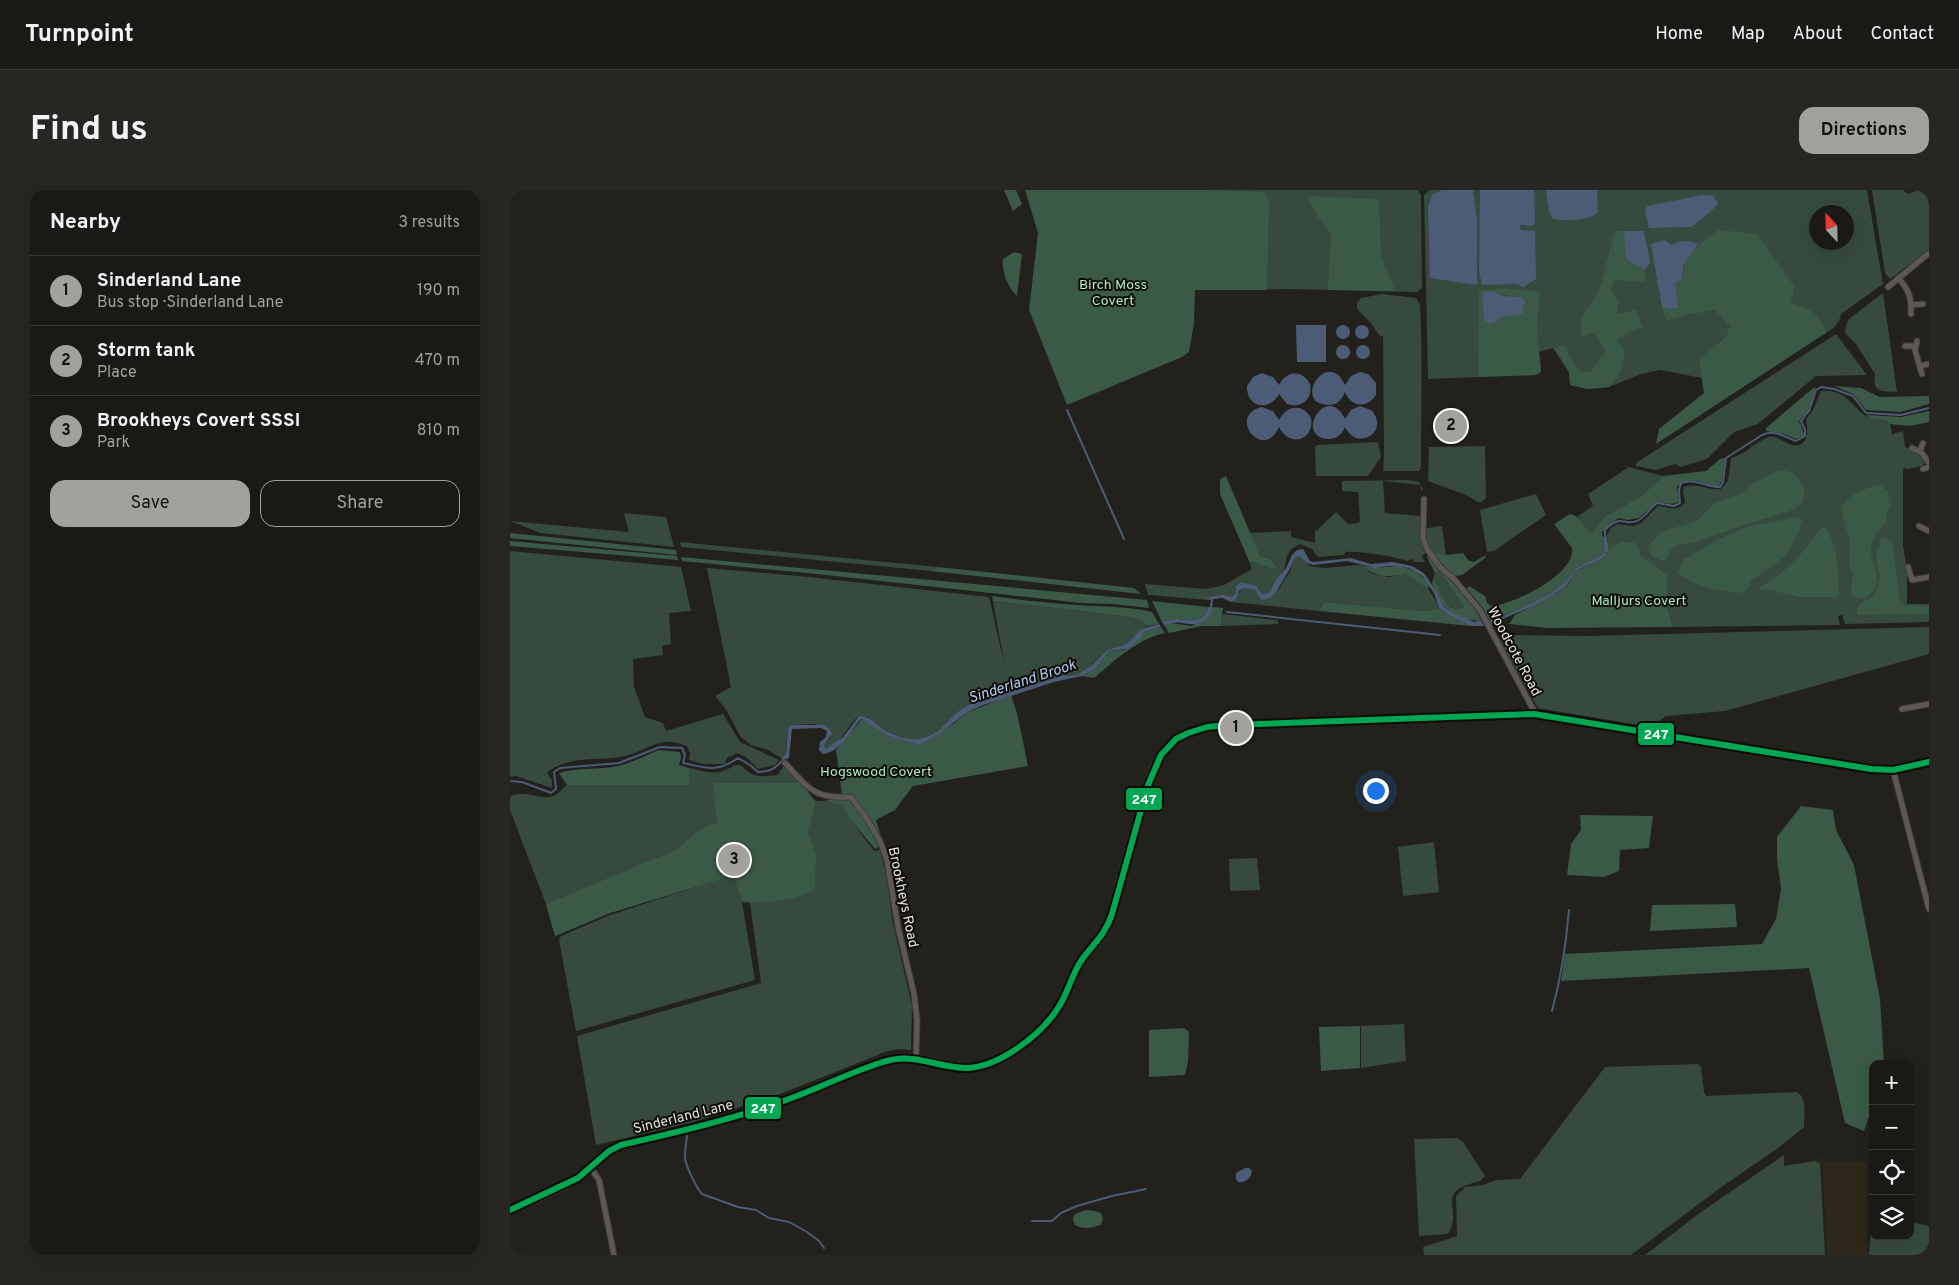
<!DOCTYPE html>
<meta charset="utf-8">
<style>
body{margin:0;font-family:Overpass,sans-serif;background:#272622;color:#f1f3f6}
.controls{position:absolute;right:15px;bottom:15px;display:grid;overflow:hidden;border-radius:10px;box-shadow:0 5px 20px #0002}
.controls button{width:45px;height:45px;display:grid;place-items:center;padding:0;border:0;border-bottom:1px solid #383834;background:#1a1915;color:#f1f3f6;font:25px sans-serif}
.compass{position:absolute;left:1299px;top:15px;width:45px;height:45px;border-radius:50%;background:#1a1915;box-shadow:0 5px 20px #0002;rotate:338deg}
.you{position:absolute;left:865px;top:600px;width:18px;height:18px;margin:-12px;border:4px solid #fff;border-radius:50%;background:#1a73e8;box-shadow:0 0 0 8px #1a73e833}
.badge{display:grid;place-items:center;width:32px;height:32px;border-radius:50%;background:#a3a19b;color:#111;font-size:16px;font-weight:700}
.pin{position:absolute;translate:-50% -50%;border:2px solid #fff;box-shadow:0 1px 5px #0006}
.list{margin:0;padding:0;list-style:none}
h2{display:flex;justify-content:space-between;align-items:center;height:65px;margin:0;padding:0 20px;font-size:21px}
h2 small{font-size:16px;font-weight:400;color:#9fa0a0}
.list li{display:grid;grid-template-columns:32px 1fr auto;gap:15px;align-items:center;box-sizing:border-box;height:70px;padding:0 20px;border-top:1px solid #383834}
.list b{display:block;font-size:19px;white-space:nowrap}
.list p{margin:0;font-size:16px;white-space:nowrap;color:#9fa0a0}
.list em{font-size:16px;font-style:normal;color:#9fa0a0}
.actions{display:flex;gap:10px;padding:15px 20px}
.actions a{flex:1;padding:11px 0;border:1px solid #a3a19b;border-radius:15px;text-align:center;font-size:18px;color:#a3a19b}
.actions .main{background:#a3a19b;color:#111}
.icon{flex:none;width:28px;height:28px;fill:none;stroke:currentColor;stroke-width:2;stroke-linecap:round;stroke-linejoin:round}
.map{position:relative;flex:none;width:1419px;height:1065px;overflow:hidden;border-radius:15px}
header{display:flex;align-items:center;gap:30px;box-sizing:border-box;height:70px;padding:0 25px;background:#1a1915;border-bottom:1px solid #383834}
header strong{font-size:24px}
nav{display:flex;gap:28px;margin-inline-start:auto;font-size:18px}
.intro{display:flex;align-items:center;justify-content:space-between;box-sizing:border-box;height:120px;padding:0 30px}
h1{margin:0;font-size:35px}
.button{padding:12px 22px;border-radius:15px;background:#a3a19b;color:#111;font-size:18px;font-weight:700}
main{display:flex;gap:30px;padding:0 30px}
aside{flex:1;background:#1a1915;border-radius:15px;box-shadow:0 5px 20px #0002}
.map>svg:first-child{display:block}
.built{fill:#2d2819}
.green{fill:#364a3d;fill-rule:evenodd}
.forest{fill:#3b5947;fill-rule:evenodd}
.water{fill:#4c5c76}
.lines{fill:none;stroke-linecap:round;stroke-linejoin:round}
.stream{stroke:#4c5c76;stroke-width:2}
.street-casing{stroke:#3d3c38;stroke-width:7}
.secondary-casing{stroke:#3d3c38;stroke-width:9}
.street{stroke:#5d5757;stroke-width:5}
.secondary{stroke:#5f5958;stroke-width:7}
.bus-1-casing{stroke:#0e0c07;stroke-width:10}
.bus-1{stroke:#00a651;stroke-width:6}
.labels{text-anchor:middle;stroke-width:4;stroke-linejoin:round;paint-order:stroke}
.park-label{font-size:14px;fill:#acebc5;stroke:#0e0c07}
.street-label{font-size:14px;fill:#e9e6df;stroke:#0e0c07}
.water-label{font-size:15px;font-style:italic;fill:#b1cbf5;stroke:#0e0c07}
.line-badge{stroke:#0e0c07;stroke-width:2}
.badge-label{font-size:14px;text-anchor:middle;font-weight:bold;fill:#fff}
</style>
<header>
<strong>Turnpoint</strong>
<nav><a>Home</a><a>Map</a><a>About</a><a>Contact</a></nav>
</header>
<div class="intro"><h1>Find us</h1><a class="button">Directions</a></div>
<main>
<aside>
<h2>Nearby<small>3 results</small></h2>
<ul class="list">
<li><span class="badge">1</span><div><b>Sinderland Lane</b><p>Bus stop · Sinderland Lane</p></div><em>190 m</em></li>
<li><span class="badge">2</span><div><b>Storm tank</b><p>Place</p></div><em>470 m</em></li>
<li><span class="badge">3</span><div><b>Brookheys Covert SSSI</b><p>Park</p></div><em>810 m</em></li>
</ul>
<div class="actions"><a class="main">Save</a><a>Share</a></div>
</aside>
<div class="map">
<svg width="1419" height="1065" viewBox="0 0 1419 1065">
<rect width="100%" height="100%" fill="#22211c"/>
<path class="built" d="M1306,968L1316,971L1357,972V1065H1317L1312,973L1305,971Z"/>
<g class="green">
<path d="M688,0H908L911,5L912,98L907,102L779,99L685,100Z"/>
<path d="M919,0H1357L1373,94L1331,124C1329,134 1325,137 1316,143L1192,188L1150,180L1131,184L1099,197L1078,199L1060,195L1059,182L1043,158L1029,162L1031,182L1026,185L918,189L914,5ZM1306,22H1336V52H1306Z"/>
<path d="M1362,0H1393L1398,4L1408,0H1419V60L1380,89L1375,83Z"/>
<path d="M1373,103L1387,202C1372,201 1362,203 1365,184L1346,154L1335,143L1336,135L1339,129Z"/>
<path d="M872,104L906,108L910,115C913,170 911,223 911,277L909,281H873L874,266L873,146H870L860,132L847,119V113L851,108Z"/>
<path d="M1326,144L1357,185L1306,186L1248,234L1224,242L1197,269L1171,277L1165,274L1146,280L1126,276V273Z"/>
<path d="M1311,201C1336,199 1341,216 1357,227C1363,230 1375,226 1379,232C1381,235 1381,240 1382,244L1393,241L1395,257L1410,263L1415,272L1413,276L1398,279L1394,278L1393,280V356L1397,379V414H1419V432L1335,434L1332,425L1328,426L1330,435L1163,437L1157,416V384L1147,377L1104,387L1064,383L1098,352L1096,347L1101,338L1107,334L1124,336L1131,333L1148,316C1159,317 1168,323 1175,312L1173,301L1174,297C1187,292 1198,301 1211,299L1218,291L1221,268C1234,265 1242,255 1254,249C1266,242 1274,254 1283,255C1299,258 1298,239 1296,229L1303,220Z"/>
<path d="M868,252L871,267L858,286H806L805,257L807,255Z"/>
<path d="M975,256L976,308L971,312H968L956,305L918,291L919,257Z"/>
<path d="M1119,277L1153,286L1131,306L1095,326L1079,344L1068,326L1083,316L1078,304Z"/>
<path d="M897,290L909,292L913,299L911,300V295L873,291L875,323L912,326V350L917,362L912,366L915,372H904L903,369L897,371C890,367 843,360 836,362L834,365L808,367L802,359L790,354L781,359L777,366L774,380L767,388L759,403L752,404L748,399L731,392L726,396V403L721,407L705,405L699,407L698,410L638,405L635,394L696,399L714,395L742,379L739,371L758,378L768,377L761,369L750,366L739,343L781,341V347L805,353V342L826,322L838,334L848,333L850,331L848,302L832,301V291Z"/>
<path d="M1026,304L1036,325L984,361L977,362L970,320Z"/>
<path d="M114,323L156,327L164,357L31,343L0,331L119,342Z"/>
<path d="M932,336L936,365L920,361L915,348L917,338Z"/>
<path d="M170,352L428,377L420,381L171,357Z"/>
<path d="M0,361L171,377L181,421L159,423L161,454L152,456L153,465L123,469L124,497L135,527L153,533L156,541L213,524L230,552L269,570L265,575L248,579L236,567L227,563L217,568L215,574H193L179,570L180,563L177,556C170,554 163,551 155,552C141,554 128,563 115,566C86,572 64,564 37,582L42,591V598L6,586L0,587Z"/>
<path d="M789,366L800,376L814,378L849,375L863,384L879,387L896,384C912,392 923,401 929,418L915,421L814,412L809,421L721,412L733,398L745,400L751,410L770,398L773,391L780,382L784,369Z"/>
<path d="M927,377L953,416L952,419C934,421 930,401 923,389Z"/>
<path d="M197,378L299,387L479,407L495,477L483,411L621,427L631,430L638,436L631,439L620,451L613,455L597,460L575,481L567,485L551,486L501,501L499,499L460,514C455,519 449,520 444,525C439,529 435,535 430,539C411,553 396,551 376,541C367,536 360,525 349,526C336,536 333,553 316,559L314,555L321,547L320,539L305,534L281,535L277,545L276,564L271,568L258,560L241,555L230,546L217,521L205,506L221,497Z"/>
<path d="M713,424L767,430L769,434L711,436Z"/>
<path d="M1419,437V464L1215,521L1156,526L1141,537L1028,518L989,450L992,445L1079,446Z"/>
<path d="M225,575H231C243,588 250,587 268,585L274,575L291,593L305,611H315L332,614L339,628L364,661L370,660L377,689L382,729L402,816L401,860C386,858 377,860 363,867L270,904L183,932L86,955L67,846L251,793L240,713L232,712L245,790L66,841L49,750L51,746L100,725L189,696L100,723L45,746L36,714L0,620V607C14,598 29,611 44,606C48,604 53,598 57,595H179V578C198,582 207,587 225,575Z"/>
<path d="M924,652L929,702L893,706L888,657Z"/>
<path d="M747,668L750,700L720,701L719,669Z"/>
<path d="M894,834L896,871L851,878V836Z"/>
<path d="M1188,874L1191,877L1194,902L1196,906L1287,902C1297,907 1294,926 1294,937L1268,958L1210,998L1121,1065H914L913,1057L947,1046L946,1006L955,997L973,995L986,990L1010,989L1095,877Z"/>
<path d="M947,948L953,952L975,986L971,991C921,1002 955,1018 938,1044L909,1046L904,949Z"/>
<path d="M1274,965V976L1304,971L1310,973L1315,1065H1135L1191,1022Z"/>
<path d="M1400,1032L1419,1036V1065H1359L1361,1036L1363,1035V1046H1400Z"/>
</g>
<g class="forest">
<path d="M494,0H506L512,14L503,21Z"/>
<path d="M515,0H700L755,2L759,11L757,100H685L684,133L679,162L672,167L557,215L519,120L528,43Z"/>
<path d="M797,6L869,9L871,65L885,101L818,100L821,44L808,27Z"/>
<path d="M1209,40L1247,44L1284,96L1281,113C1302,119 1308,123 1316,143L1146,254L1149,239L1194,203L1189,170L1216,147L1220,136L1205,120L1176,125L1156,131L1152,117L1160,119L1165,92L1172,89C1174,64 1189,53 1209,40Z"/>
<path d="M1105,41H1114L1116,69L1135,80L1136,92L1104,90L1101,100L1109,111L1107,124L1126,120L1133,138L1117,143L1107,150L1115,161L1110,182L1099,197L1078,199L1060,195L1059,182L1044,158L1055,156L1067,179C1070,183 1076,182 1081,181L1095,163V160C1089,151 1083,135 1072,148C1066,120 1084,117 1091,94C1096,77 1100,59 1105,41Z"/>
<path d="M504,62L512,64L507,106C498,99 491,79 493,69Z"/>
<path d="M994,98L1030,102L1027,137L1031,182L1026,185L968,187L969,101ZM973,102C984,101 994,106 1005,106L1012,124L989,127Z"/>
<path d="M1324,196L1351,198L1370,207L1419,206V214L1390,222L1356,220L1343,204Z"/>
<path d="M1306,197L1298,221L1289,231L1295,246L1286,249L1274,244L1256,241V238L1302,199Z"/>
<path d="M1419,221V232L1400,236L1380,234L1376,230L1363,229L1356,226L1358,225L1391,227Z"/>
<path d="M1215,268L1212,291L1208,297C1194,294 1179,284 1167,297L1169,312L1161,314L1147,312L1129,328L1117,330L1109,328L1100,334L1092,342L1095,362L1093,365L1066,378L1058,389L1043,402L993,427H985L979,431L974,419L957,399L959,396L975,406L977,413L981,416C1003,415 1066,384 1062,358L1044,334L1060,324C1071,326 1073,335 1080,343L1095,326L1131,306L1153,286L1196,281L1210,269Z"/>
<path d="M1270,280C1287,281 1298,294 1293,312L1283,320L1234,335L1186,352L1166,356L1160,361L1155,372L1142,366L1138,361L1139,355L1151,342L1187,331L1206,312L1232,303L1243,293Z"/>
<path d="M716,286L750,366L761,369L768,378H758L739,371L710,304V289Z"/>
<path d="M1368,294L1378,301L1381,315C1375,323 1378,326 1375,333C1374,336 1371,337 1369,339C1366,343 1362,351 1361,356C1359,374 1378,394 1357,406C1351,410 1348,409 1342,406L1341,402L1343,384L1339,374L1340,351L1331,318C1338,304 1354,300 1368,294Z"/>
<path d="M1289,327L1292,330L1288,345L1274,367L1241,391L1238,399L1232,403C1204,400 1192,399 1168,383L1173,370L1209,349L1236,337Z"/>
<path d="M1314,336C1329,354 1328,383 1329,405L1326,407H1289L1260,400H1250L1249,397C1269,388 1285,371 1298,355C1304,348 1307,341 1314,336Z"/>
<path d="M0,343L166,360L167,365L0,348Z"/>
<path d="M1372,347H1375L1382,352L1390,411L1395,415L1419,416V424L1347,425L1348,415L1362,407L1367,400L1370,387L1366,365Z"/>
<path d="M0,351L167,366L168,370L0,356Z"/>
<path d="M1112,352L1126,353L1131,366L1157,384V416L1163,437L1037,438L999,434L1005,425L1046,403L1060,392L1064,383L1092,369L1098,363V359Z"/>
<path d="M920,361L936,365L953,363L959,371L964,372L976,365L975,368L952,385L945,386L933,378Z"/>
<path d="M919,365C934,389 960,404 971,430C961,433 941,425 934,416C929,409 926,401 922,394L923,389C932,400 933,421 951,419L953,416L927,377L926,385L917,367Z"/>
<path d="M171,367L637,410L639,418L603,414L571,413L307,384L172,371Z"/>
<path d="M849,375C877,383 897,365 919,395L918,399L896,384C875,388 867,387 849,375Z"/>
<path d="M428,377L624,398L631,404L420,381Z"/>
<path d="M482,406C510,410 539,413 568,415C593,417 617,416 642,422L649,434L638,436L631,430L621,427L483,411Z"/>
<path d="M642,411L698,417C694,436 678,428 664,429C661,429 656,431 652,432Z"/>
<path d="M814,412L915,421L929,418L939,425L961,436L809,421Z"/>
<path d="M702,417L713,418L711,436H692L659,443L655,436L661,433L682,436L702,423Z"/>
<path d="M651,437L655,443C629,448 604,471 584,488L572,486L585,479L599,461L615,460L630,449V445L633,442Z"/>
<path d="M501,505L507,523L518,576L403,596L385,620L366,630L373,654L365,659L339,628L332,615L315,611L332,605L326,560L351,530H355L378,546L409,555L443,534L456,523Z"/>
<path d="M149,560L170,562L171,567L169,575L179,578V595H57L49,583C69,577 88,580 108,576C122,573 136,565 149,560Z"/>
<path d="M203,593H291L305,611L298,643L306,663L305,698C291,711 250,714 232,711L224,685L100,723L45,746L36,714L166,660L188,641L207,632Z"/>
<path d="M1291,616L1323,620L1326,640L1344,675L1370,809L1374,874H1363V915L1354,941L1335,933L1299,778L1051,791L1055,764L1252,754L1266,729L1271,699L1267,669V647Z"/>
<path d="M1070,625L1143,626L1139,658L1110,660L1109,681L1094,687L1057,685L1061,654L1071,640Z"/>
<path d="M1225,714L1227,737L1140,741L1142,715Z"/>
<path d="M850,836V878L811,881L809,837Z"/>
<path d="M674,838L679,842L678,871L675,885L639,887V840Z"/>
<path d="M576,1020L585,1021L591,1023L593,1029L591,1035C582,1038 571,1040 564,1034L563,1028L565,1024Z"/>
</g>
<g class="water">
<path d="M932,0H963L967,30V95L920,88L918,17L922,5Z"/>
<path d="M970,0H1024L1025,32L1023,36L1012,35L1009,36L1011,40L1025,41L1026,89L1013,97L1007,94L972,95L969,81Z"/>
<path d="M1036,0H1087L1088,22C1077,32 1057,31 1043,29L1039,22Z"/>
<path d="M1193,5L1204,6L1208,14L1198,24L1181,37L1139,38L1135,21L1137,16Z"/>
<path d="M1114,41H1134L1140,72L1135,80L1116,69Z"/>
<path d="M1154,50L1162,55C1170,50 1179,50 1188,54L1173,76L1172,89L1165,93L1168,117L1160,119L1152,117L1141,54Z"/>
<path d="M973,102H984L993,106L1011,107L1015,111L1012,124L989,127L985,132L979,134L974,130Z"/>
<circle cx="833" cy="142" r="7"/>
<circle cx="852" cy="142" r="7"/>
<path d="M786,135H816V172H787Z"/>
<circle cx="853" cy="162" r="7"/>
<circle cx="833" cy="162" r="7"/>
<path d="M850,182L858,184L866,193V205C857,219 841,217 835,202C832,210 826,216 817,215C782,212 818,157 835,195L841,186Z"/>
<path d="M752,183L763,187L769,195C776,181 792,179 800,194C803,209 792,219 777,214L769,204C760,222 736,218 737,196L743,187Z"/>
<path d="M850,216L861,220C881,240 848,263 835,237C832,244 826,250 817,249C784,246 817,192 835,229L841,220Z"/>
<path d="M752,217L763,221L769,230C776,215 793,213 801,228C805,251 779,258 769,237C753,273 716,225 752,217Z"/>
<path d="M1093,347H1096C1106,373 1079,370 1065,382C1063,385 1062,389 1059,392C1056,396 1051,399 1047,402C1027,417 1002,423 981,435L979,431L985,427H993L1043,402L1058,389L1066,378L1093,365L1095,362Z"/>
<path d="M793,359L800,371L804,372L841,368L861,374L883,372L902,376L914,383L926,401L934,417L945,424L964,432L971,430L974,436H961L939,425L929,418L924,403L912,386L899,378L879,376L865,378L837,371L803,375L797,373L789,366L784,369C781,378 778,382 773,390C767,400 765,409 751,410L745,400L733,398L729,401L726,409L721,412L712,408L698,410L699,407C707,405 713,404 721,407L726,403V396L731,392L746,396L752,404L759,403L767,388L776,378L782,365L787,360Z"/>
<path d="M698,417H702V423C681,446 674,425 655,436L652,432C656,431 661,429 664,429C678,428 694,436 698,417Z"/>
<path d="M649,434L651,437L633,442L630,449L618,459L599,461L585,479L572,486L544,492L473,515L456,523L429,544L409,555L378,546L352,529L349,531C339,544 330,562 313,564L309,560L310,552L316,547L317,541L311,538L282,539L279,568L274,570L271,568L276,564L278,538L281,535H314L320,539L322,544L314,555L316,559L333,547L349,526C360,525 367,536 376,541C396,551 411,553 430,539C435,535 439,529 444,525C448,520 455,519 460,514L499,499L501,501L551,486L567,485L582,475L597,460L613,455L620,451L631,439Z"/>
<path d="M735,978H739L742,981C741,988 736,993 728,992L726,989V983Z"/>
</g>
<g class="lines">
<g class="stream">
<path d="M557,220L614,349"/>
<path d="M1095,348V340C1112,322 1115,338 1129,330C1136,326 1140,318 1147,313L1164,316L1170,313L1169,300L1171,293C1186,288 1196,297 1210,297L1213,292L1216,268L1252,245C1266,239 1274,247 1286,251L1295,246V240L1291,231L1299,221L1306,200L1311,197L1324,199L1343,206L1356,223L1391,225L1419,218"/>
<path d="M701,419L702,409"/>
<path d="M717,422L930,445"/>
<path d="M0,591L12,592L41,603L46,599L44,582L50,578L109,573L150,557L172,558L175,565L173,573C197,578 206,583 228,568L240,575L248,582C260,582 267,578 274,568"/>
<path d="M1042,821C1051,788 1056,755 1059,720"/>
<path d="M177,946C176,953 175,960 175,967C175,975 187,999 192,1004L228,1017L246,1020L259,1028L279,1032L297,1042L309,1051L314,1058"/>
<path d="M522,1031H542L551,1023L567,1016L602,1006L636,999"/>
</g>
<defs>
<g id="street">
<path d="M1388,88C1399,99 1402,109 1401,124"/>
<path d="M1378,97L1419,63"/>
<path d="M1401,115L1413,114"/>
<path d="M1407,151L1405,160L1412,184"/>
<path d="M1395,156H1405"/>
<path d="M1411,176L1419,174"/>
<path d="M1402,258L1412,263L1419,273"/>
<path d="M1410,261L1413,253"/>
<path d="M1413,279L1419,277"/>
<path d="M914,309L913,348L917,359L930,377L943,388L970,420L1024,521V524"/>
<path d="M1409,336L1419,341"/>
<path d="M1398,377L1402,390L1419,387"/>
<path d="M1392,519L1419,514"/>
<path d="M275,573C299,599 304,609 341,607L357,629L370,651L377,670L388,737L404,804L407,830L406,869"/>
<path d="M1383,580L1419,719"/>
<path d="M81,978L89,990L104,1065"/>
</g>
<path id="secondary" d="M0,1020C22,1010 47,1001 68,988C84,978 92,961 111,955L212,931L279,909L369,873C379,870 388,868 399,868C435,870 453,889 490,868C515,854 541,835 553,809C559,798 562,786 569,775C576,762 590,753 596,739C602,726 605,712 608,699C615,675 622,650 629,626C636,599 643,567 666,549C681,539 700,536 717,535L1024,524L1361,579L1383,580L1419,572"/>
</defs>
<use href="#street" class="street-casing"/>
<use href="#secondary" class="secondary-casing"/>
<use href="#street" class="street"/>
<use href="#secondary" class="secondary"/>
<defs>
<path id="bus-1" d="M0,1020L68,988L99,961L111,955C168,942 224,929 279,909C309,898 339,883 370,873C404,861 423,877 455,878C488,878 531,845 548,818C557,805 561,788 569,774C581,755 594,748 602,724L638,595L651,565L666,549L678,543L697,537L717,535L1024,524L1361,579L1383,580L1419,572"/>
</defs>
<use href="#bus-1" class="bus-1-casing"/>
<use href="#bus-1" class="bus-1"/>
</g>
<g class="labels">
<g class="park-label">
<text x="603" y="99">Birch Moss<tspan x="603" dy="16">Covert</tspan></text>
<text x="1129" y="415">Malljurs Covert</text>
<text x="366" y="586">Hogswood Covert</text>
</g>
<g class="street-label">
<text transform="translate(1005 461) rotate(62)" y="5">Woodcote Road</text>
<text transform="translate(394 707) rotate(78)" y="5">Brookheys Road</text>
<text transform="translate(173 926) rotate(-14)" y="5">Sinderland Lane</text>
</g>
<g class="water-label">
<text transform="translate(512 491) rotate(-18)" y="5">Sinderland Brook</text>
</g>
</g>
<g class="line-badge">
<rect x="1127" y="532" width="38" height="24" rx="5" fill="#00a651"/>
<rect x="615" y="597" width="38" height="24" rx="5" fill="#00a651"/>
<rect x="234" y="906" width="38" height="24" rx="5" fill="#00a651"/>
</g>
<g class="badge-label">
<text x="1146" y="549">247</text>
<text x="634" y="614">247</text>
<text x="253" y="923">247</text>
</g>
</svg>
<div class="controls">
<button>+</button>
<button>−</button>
<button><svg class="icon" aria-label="locate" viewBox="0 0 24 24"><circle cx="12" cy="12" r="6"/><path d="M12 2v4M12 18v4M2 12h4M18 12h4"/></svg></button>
<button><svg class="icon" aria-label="layers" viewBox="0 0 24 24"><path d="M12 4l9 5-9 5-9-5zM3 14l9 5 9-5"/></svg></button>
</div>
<svg class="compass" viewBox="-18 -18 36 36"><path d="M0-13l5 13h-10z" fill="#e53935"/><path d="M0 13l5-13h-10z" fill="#9fa0a0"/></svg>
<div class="you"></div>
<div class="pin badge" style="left:726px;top:538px">1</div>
<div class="pin badge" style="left:941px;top:236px">2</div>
<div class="pin badge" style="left:224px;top:670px">3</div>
</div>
</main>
